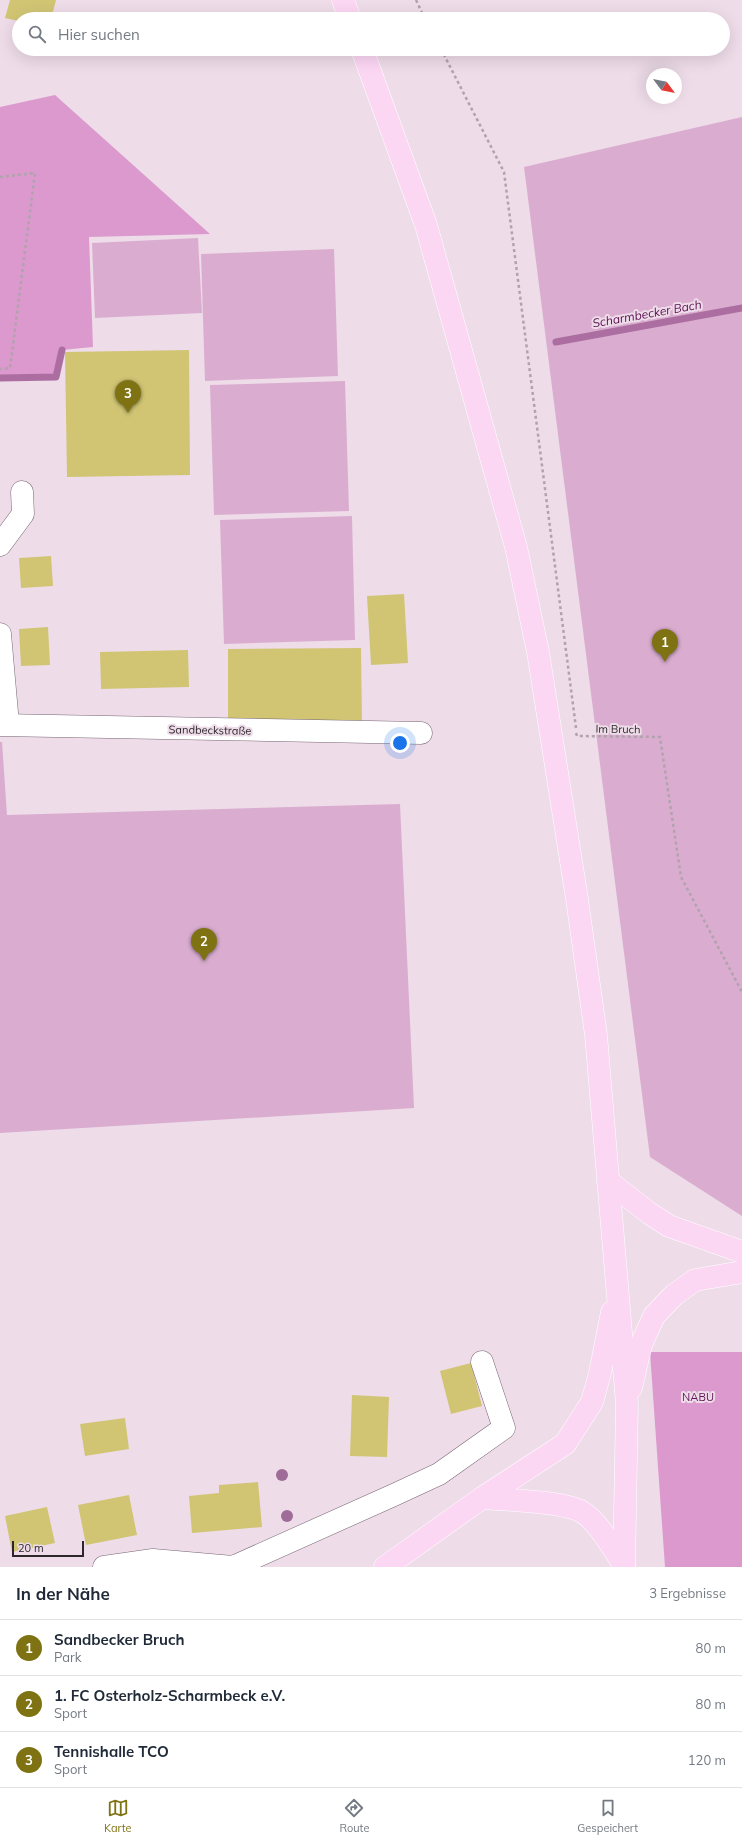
<!DOCTYPE html>
<html lang="de">
<meta charset="utf-8">
<style>
body{margin:0;font-family:Mulish,sans-serif;background:#f2f2f3;color:#1f2937}
.compass{position:absolute;left:646px;top:68px;width:36px;height:36px;border-radius:50%;background:#fff;box-shadow:0 4px 16px #0002;rotate:122deg}
.scale{position:absolute;left:12px;bottom:10px;width:72px;box-sizing:border-box;padding-left:4px;border:2px solid #2d272c;border-top:0;font-size:11px;line-height:14px;white-space:nowrap;color:#2d272c;-webkit-text-stroke:3px #eedce9;paint-order:stroke}
.you{position:absolute;left:400px;top:743px;width:14px;height:14px;margin:-10px;border:3px solid #fff;border-radius:50%;background:#1a73e8;box-shadow:0 0 0 6px #1a73e833}
.badge{display:grid;place-items:center;width:26px;height:26px;border-radius:50%;background:#7f7213;color:#fff;font-size:13px;font-weight:700}
.pin{position:absolute;translate:-50% -33px;filter:drop-shadow(0 1px 2px #0008)}
.pin::after{content:'';position:absolute;top:21px;width:14px;height:12px;background:inherit;clip-path:polygon(0 0,100% 0,50% 100%)}
.list{margin:0;padding:0;list-style:none}
h2{display:flex;justify-content:space-between;align-items:center;height:52px;margin:0;padding:0 16px;font-size:17px}
h2 small{font-size:13px;font-weight:400;color:#747a83}
.list li{display:grid;grid-template-columns:26px 1fr auto;gap:12px;align-items:center;box-sizing:border-box;height:56px;padding:0 16px;border-top:1px solid #e0e1e3}
.list b{display:block;font-size:15px;white-space:nowrap}
.list p{margin:0;font-size:13px;white-space:nowrap;color:#747a83}
.list em{font-size:13px;font-style:normal;color:#747a83}
.icon{flex:none;width:22px;height:22px;fill:none;stroke:currentColor;stroke-width:2;stroke-linecap:round;stroke-linejoin:round}
.map{position:relative;flex:none;width:742px;height:1567px;overflow:hidden}
.search{position:absolute;background:#fff;box-shadow:0 4px 16px #0002;left:12px;right:12px;top:12px;height:44px;display:flex;align-items:center;gap:10px;box-sizing:border-box;padding:0 14px;border-radius:22px;color:#747a83;font-size:15px}
.sheet{height:220px;background:#fff}
nav{display:flex;justify-content:space-around;align-items:center;box-sizing:border-box;height:56px;border-top:1px solid #e0e1e3;background:#fff;font-size:11px;color:#747a83}
nav a{display:grid;justify-items:center;gap:2px}
nav .on{color:#7f7213}
.map>svg:first-child{display:block}
.green{fill:#daadd0}
.forest{fill:#db99ce}
.lines{fill:none;stroke-linecap:round;stroke-linejoin:round}
.stream{stroke:#ac6ea0;stroke-width:7}
.building{fill:#d1c574}
.minor-casing{stroke:#776773;stroke-width:23}
.major-casing{stroke:#fff;stroke-width:23}
.path{stroke:#b1a2ad;stroke-width:2.5;stroke-dasharray:3 3;stroke-linecap:butt}
.minor{stroke:#fff;stroke-width:22}
.major{stroke:#fcd7f4;stroke-width:22}
.tree{fill:#9f6c97}
.labels{text-anchor:middle;stroke-width:4;stroke-linejoin:round;paint-order:stroke}
.street-label{font-size:11px;fill:#2d272c;stroke:#eedce9}
.park-label{font-size:11px;fill:#5e1154;stroke:#eedce9}
.water-label{font-size:12px;font-style:italic;fill:#5b0e52;stroke:#eedce9}
</style>
<div class="map">
<svg width="742" height="1567" viewBox="0 0 742 1567">
<rect width="100%" height="100%" fill="#eedce9"/>
<g class="green">
<path d="M742,117V1216L650,1157L524,167Z"/>
<path d="M198,238L202,313L95,318L92,243Z"/>
<path d="M334,249L338,376L205,381L201,254Z"/>
<path d="M345,381L349,511L214,515L210,385Z"/>
<path d="M352,516L355,640L224,644L220,520Z"/>
<path d="M0,742H2L7,815L400,804L414,1108L0,1133Z"/>
</g>
<g class="forest">
<path d="M55,95L210,234L89,237L93,347L62,350L56,377L0,378V107Z"/>
<path d="M650,1352H742V1567H665Z"/>
</g>
<g class="lines">
<g class="stream">
<path d="M556,342L742,308"/>
<path d="M0,378L56,377L62,350"/>
</g>
</g>
<g class="building">
<path d="M10,0H56L51,19H19V21L5,18Z"/>
<path d="M189,350L190,475L67,477L65,352Z"/>
<path d="M51,556L53,586L21,588L19,558Z"/>
<path d="M404,594L408,663L371,665L367,596Z"/>
<path d="M48,627L50,665L21,666L19,629Z"/>
<path d="M361,648L362,725L228,726V649Z"/>
<path d="M188,650L189,687L101,689L100,652Z"/>
<path d="M471,1363L482,1406L451,1414L440,1371Z"/>
<path d="M352,1395L389,1397L387,1457L350,1456Z"/>
<path d="M125,1418L129,1449L85,1456L80,1424Z"/>
<path d="M258,1482L262,1527L192,1533L189,1496L219,1493V1485Z"/>
<path d="M129,1495L137,1535L86,1545L78,1505Z"/>
<path d="M47,1507L55,1543L12,1552L5,1516Z"/>
</g>
<g class="lines">
<defs>
<g id="minor">
<path d="M0,545L23,514L22,492"/>
<path d="M0,634L8,724"/>
<path d="M0,725L421,733"/>
<path d="M104,1567L153,1560L233,1567L396,1494L439,1474L504,1428L482,1362"/>
</g>
<g id="major">
<path d="M343,0L350,19"/>
<path d="M362,49L426,225L516,547L538,652L577,899L596,1035L627,1404L624,1567"/>
<path d="M608,1181L649,1213L669,1226L742,1252"/>
<path d="M631,1388L641,1345L654,1316L674,1295L695,1280L742,1272"/>
<path d="M482,1498C505,1500 565,1501 582,1512C598,1521 613,1549 624,1565"/>
<path d="M385,1567L482,1498L565,1444L592,1402L600,1373L612,1312"/>
</g>
</defs>
<use href="#minor" class="minor-casing"/>
<use href="#major" class="major-casing"/>
<g class="path">
<path d="M416,0L425,19"/>
<path d="M441,49L504,172L576,728"/>
<path d="M0,177L35,173L10,368L0,369"/>
<path d="M576,733L577,736L660,737L681,877L742,992"/>
</g>
<use href="#minor" class="minor"/>
<use href="#major" class="major"/>
</g>
<g class="tree">
<circle cx="282" cy="1475" r="6"/>
<circle cx="287" cy="1516" r="6"/>
</g>
<g class="labels">
<g class="street-label">
<text transform="translate(618 729) rotate(1)" y="4">Im Bruch</text>
<text transform="translate(210 730) rotate(1)" y="4">Sandbeckstraße</text>
</g>
<g class="park-label">
<text x="698" y="1401">NABU</text>
</g>
<g class="water-label">
<text transform="translate(647 314) rotate(-10)" y="4">Scharmbecker Bach</text>
</g>
</g>
</svg>
<svg class="compass" viewBox="-18 -18 36 36"><path d="M0-13l5 13h-10z" fill="#e53935"/><path d="M0 13l5-13h-10z" fill="#747a83"/></svg>
<div class="scale">20 m</div>
<div class="you"></div>
<div class="pin badge" style="left:665px;top:662px">1</div>
<div class="pin badge" style="left:204px;top:961px">2</div>
<div class="pin badge" style="left:128px;top:413px">3</div>
<div class="search"><svg class="icon" aria-label="search" viewBox="0 0 24 24"><circle cx="10" cy="10" r="6"/><path d="M15 15l6 6"/></svg>Hier suchen</div>
</div>
<section class="sheet">
<h2>In der Nähe<small>3 Ergebnisse</small></h2>
<ul class="list">
<li><span class="badge">1</span><div><b>Sandbecker Bruch</b><p>Park</p></div><em>80 m</em></li>
<li><span class="badge">2</span><div><b>1. FC Osterholz-Scharmbeck e.V.</b><p>Sport</p></div><em>80 m</em></li>
<li><span class="badge">3</span><div><b>Tennishalle TCO</b><p>Sport</p></div><em>120 m</em></li>
</ul>
</section>
<nav>
<a class="on"><svg class="icon" aria-label="map" viewBox="0 0 24 24"><path d="M3 6l6-2 6 2 6-2v14l-6 2-6-2-6 2zM9 4v14M15 6v14"/></svg>Karte</a>
<a><svg class="icon" aria-label="directions" viewBox="0 0 24 24"><path d="M12 3l9 9-9 9-9-9zM9 14v-3h6M13 9l2 2-2 2"/></svg>Route</a>
<a><svg class="icon" aria-label="saved" viewBox="0 0 24 24"><path d="M7 4h10v16l-5-4-5 4z"/></svg>Gespeichert</a>
</nav>
